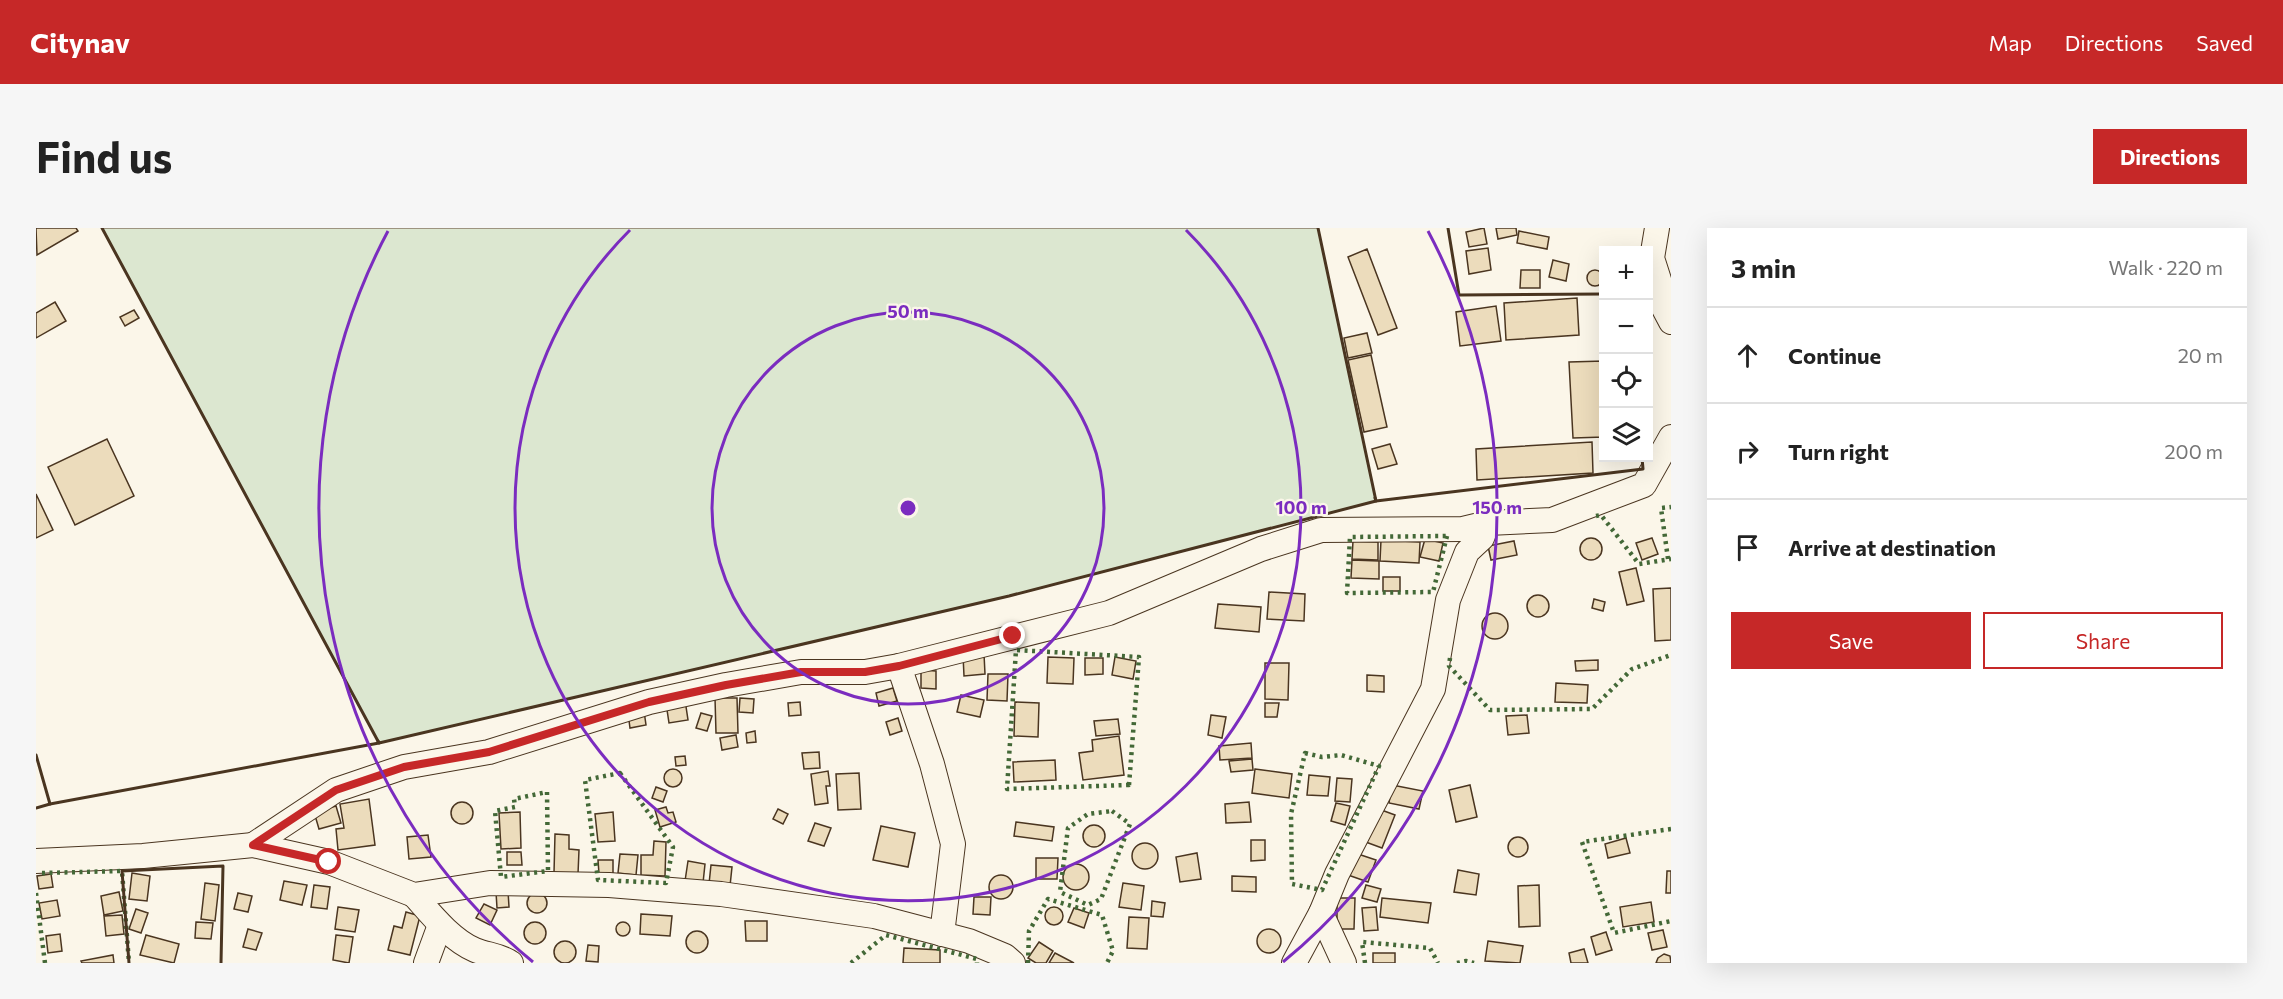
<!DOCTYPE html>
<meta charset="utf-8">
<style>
body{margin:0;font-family:Commissioner,sans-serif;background:#f6f6f6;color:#222}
.controls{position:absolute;right:18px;top:18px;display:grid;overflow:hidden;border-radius:0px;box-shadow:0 6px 24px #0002}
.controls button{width:54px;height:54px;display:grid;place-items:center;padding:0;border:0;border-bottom:2px solid #e0e0e0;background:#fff;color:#222;font:30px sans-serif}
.stop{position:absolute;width:18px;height:18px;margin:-14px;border:4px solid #c62828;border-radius:50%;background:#fff}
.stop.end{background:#c62828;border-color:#fff;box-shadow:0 2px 6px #0008}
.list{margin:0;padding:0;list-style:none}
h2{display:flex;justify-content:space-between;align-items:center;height:78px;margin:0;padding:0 24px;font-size:26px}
h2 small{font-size:20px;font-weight:400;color:#767676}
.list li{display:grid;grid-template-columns:39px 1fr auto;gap:18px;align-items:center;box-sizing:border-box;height:96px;padding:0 24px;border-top:2px solid #e0e0e0}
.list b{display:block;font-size:22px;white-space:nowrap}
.list em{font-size:20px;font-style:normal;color:#767676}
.actions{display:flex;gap:12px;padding:18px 24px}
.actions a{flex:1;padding:14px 0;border:2px solid #c62828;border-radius:0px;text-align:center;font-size:21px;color:#c62828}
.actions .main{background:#c62828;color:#fff}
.icon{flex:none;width:33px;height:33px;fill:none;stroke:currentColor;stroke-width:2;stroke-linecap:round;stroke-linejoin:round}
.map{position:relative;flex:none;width:1635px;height:735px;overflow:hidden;border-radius:0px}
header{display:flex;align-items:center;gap:36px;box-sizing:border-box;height:84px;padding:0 30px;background:#c62828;color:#fff}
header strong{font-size:28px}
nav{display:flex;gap:33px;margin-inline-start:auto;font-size:21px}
.intro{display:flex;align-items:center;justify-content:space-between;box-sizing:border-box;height:144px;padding:0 36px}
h1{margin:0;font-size:42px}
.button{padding:15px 27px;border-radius:0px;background:#c62828;color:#fff;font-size:21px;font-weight:700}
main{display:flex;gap:36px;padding:0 36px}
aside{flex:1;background:#fff;border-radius:0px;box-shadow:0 6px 24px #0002}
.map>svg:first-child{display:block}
.green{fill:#dce7d0;stroke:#887966;stroke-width:1.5}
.building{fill:#ecdcbc;stroke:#4a3520;stroke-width:1.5}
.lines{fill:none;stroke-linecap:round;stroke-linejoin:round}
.minor-casing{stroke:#4a3520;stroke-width:26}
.minor{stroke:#fbf6e9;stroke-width:24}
.hedge{stroke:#436837;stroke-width:4.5;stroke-dasharray:3 4.5;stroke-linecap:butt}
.wall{stroke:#4a3520;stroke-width:3}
.route{stroke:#c62828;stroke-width:8}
.ring{fill:none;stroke:#7b2cbf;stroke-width:3}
.centre{fill:#7b2cbf;stroke:#fbf6e9;stroke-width:3}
.ring-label{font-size:18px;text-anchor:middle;font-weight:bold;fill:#7b2cbf;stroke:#fbf6e9;stroke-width:4.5;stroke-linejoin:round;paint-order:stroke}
</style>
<header>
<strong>Citynav</strong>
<nav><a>Map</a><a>Directions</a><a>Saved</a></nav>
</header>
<div class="intro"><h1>Find us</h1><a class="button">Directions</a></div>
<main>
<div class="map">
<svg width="1635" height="735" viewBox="0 0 1635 735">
<rect width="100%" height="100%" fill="#fbf6e9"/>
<path class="green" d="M66,0H1282L1340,273L973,368L343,515Z"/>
<g class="building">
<path d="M0,0H40L42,3L1,27Z"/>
<path d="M1448,0L1451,16L1433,19L1430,4Z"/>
<path d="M1460,0H1480L1481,7L1462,11Z"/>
<path d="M1483,3L1513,9L1511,21L1481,15Z"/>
<path d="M1452,20L1455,42L1433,46L1430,23Z"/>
<path d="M1331,21L1361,100L1342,107L1312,29Z"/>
<path d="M1517,32L1533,36L1530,53L1513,49Z"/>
<circle cx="1559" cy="50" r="8"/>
<path d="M1485,42H1504V60H1484Z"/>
<path d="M1541,70L1543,107L1470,112L1468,75Z"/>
<path d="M19,74L30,93L0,110V85Z"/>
<path d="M1460,78L1465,113L1424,118L1420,84Z"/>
<path d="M98,82L103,90L89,98L84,89Z"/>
<path d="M1331,105L1336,125L1312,130L1308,110Z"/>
<path d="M1335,127L1351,199L1328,204L1312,132Z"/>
<path d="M1568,133V209L1537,210L1533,134Z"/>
<path d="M71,211L98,268L39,297L12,239Z"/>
<path d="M1556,214L1557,245L1441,252L1440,221Z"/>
<path d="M1354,216L1361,236L1342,241L1336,221Z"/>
<path d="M0,266L17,302L0,310Z"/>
<path d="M1616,310L1622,326L1606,332L1600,315Z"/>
<circle cx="1555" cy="321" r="11"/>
<path d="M1389,311L1407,315L1403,333L1384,329Z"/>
<path d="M1345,312L1384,314L1383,335L1344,333Z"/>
<path d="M1317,313L1342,314V332L1316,331Z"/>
<path d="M1478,313L1481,327L1455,332L1452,318Z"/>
<path d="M1316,332L1343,333V351L1315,350Z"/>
<path d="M1600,340L1608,373L1591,377L1583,344Z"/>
<rect x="1347" y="349" width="17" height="14"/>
<path d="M1635,360V412L1619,413L1617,361Z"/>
<path d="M1233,364L1269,366L1268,393L1231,391Z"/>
<circle cx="1502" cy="378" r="11"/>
<path d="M1558,371L1569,374L1567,383L1556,380Z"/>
<path d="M1182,376L1225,379L1223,404L1179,400Z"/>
<circle cx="1459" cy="398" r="13"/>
<path d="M948,426L949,446L928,448L927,427Z"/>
<path d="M1012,429L1038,430L1037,456L1011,455Z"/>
<path d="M1079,429L1100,433L1097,451L1076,447Z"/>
<path d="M1049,430H1067V446L1049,447Z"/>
<path d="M1562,432V442L1540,443L1539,433Z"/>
<path d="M1229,435H1253L1252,472L1229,471Z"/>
<path d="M885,442L900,443V461L885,460Z"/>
<path d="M952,446H972L971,473L951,472Z"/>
<path d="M1331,447L1348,448V464L1331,463Z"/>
<path d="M1520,455L1552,457L1551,475L1519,474Z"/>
<path d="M857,460L861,473L843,478L840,465Z"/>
<path d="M925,467L948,472L944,489L921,484Z"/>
<path d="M679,470H701L702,505H680Z"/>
<path d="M704,470L718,471L717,485L703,484Z"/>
<path d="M649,472L652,492L633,495L630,475Z"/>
<path d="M764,474L765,487L753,488L752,475Z"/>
<path d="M979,474L1003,475L1002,509L978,508Z"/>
<path d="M1229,475H1243L1241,489H1229Z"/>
<path d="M608,483L610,497L594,500L592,485Z"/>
<path d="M665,485L676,488L671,503L660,500Z"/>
<path d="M1175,487L1190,489L1186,510L1172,507Z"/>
<path d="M1491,487L1493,505L1472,507L1470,488Z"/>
<path d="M862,490L866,503L854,507L850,494Z"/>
<path d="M1082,491L1084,506L1060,508L1058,493Z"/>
<path d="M719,503L720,514L711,515L710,505Z"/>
<path d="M700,507L702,519L686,522L684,510Z"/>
<path d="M1083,508L1088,547L1047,552L1043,525L1057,523L1056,512Z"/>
<path d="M1215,515L1216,530L1184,532L1183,518Z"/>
<path d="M783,524L784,540L768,541L766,525Z"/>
<path d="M649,528L650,537L640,538L639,529Z"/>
<path d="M1216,531L1217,542L1195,544L1193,533Z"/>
<path d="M1019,532L1020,552L978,554L977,534Z"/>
<circle cx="637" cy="550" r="9"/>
<path d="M1219,541L1256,546L1253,570L1216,565Z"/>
<path d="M792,543L794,558H790L792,575L779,577L775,546Z"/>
<path d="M823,545L825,581L802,582L800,546Z"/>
<path d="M1273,547L1294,549L1292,568L1271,567Z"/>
<path d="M1301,550L1316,551L1314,574L1299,573Z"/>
<path d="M1356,557L1387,563L1383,581L1353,575Z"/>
<path d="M1434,557L1441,589L1420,594L1413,562Z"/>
<path d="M620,559L631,563L627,574L616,570Z"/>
<path d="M333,571L339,617L302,622L300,601L308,600L304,576Z"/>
<path d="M1213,574L1215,594L1190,595L1189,576Z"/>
<circle cx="426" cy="585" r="11"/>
<path d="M1300,575L1314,578L1309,597L1295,593Z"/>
<path d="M300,578L305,595L283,601L278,584Z"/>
<path d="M630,579L632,585L637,584L640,594L624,599L619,582Z"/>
<path d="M1340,580L1359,587L1346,620L1327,613Z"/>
<path d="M742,581L752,586L747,596L737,591Z"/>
<path d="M484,584L485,620L465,621L463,585Z"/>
<path d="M577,584L579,613L562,614L559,586Z"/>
<path d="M980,594L1018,599L1016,613L978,608Z"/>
<path d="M779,595L795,600L788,618L772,613Z"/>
<circle cx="1058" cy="608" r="11"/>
<path d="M845,598L879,605L872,639L837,632Z"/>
<path d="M519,606L533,607V621L543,622L542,646L518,645Z"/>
<path d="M392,607L395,629L373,631L371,609Z"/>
<circle cx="1482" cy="619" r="10"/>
<path d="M1590,610L1594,625L1572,630L1569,616Z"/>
<path d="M1215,612H1229V632L1215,633Z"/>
<path d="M618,613L630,614L629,648L605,647V627H617Z"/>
<circle cx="1109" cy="628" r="13"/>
<path d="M471,624H485L486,637H471Z"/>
<path d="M1161,625L1165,651L1144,654L1140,629Z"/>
<path d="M1319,625L1340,632L1332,654L1312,647Z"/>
<path d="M584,626L602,627L600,647L582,645Z"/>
<path d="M1000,630H1022L1021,651H1000Z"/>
<path d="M562,632H577V646H563Z"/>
<path d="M652,633L669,636L667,655L649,653Z"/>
<circle cx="1040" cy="649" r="13"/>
<path d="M675,637L696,639L694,658L673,656Z"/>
<path d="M1422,642L1443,646L1440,667L1418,664Z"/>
<path d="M1631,643H1635V665H1630Z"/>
<path d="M96,645L114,648L111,673L93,671Z"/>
<path d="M15,646L17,659L3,661L1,648Z"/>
<circle cx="965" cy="659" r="12"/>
<path d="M1196,648L1220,649V664L1196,663Z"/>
<path d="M248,653L271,657L266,677L244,672Z"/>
<path d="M169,655L183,657L179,693L165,691Z"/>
<path d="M1087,655L1108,658L1105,682L1083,679Z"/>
<path d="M278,657L294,659L291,681L275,679Z"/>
<path d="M1330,657L1345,661L1341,674L1326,670Z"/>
<path d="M1503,657L1504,698L1483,699L1482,658Z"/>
<path d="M472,663L473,679L461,680L460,664Z"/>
<path d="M83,664L87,683L68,687L65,668Z"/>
<circle cx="501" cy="675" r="10"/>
<path d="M202,665L216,668L212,684L198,681Z"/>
<path d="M938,669H955L954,687L937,686Z"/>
<path d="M1301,670H1319L1318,701H1301Z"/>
<path d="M1346,670L1395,675L1392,695L1344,689Z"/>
<path d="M21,672L24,688L6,691L3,675Z"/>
<path d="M1116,673L1129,675L1127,689L1115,688Z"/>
<path d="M1615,674L1618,694L1587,699L1584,679Z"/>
<path d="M448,676L461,682L454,697L440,690Z"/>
<circle cx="1018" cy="688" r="9"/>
<path d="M302,679L323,682L319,704L299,701Z"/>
<path d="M1340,679L1342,702L1328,703L1326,680Z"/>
<path d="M1038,680L1053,685L1048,700L1032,694Z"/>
<path d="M100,681L112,685L105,705L93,701Z"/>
<path d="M370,684L384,688L374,727L352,722L358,698L366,700Z"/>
<path d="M605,686L636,688L634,708L604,706Z"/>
<path d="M86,687L88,706L70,708L68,688Z"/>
<path d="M1093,689L1113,690L1111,721L1091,720Z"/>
<path d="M709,693H731V713H710Z"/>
<circle cx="587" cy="701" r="7"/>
<path d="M160,694L177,695L175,711L159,710Z"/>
<circle cx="499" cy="705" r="11"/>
<path d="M212,701L226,705L220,722L207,719Z"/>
<circle cx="1233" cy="713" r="12"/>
<path d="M1627,702L1631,719L1616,722L1612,705Z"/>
<circle cx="661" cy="714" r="11"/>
<path d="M1570,704L1576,722L1560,727L1555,709Z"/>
<path d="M24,706L26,723L12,725L10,708Z"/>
<path d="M110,707L143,716L138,735L104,727Z"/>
<path d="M300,707L317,709L313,735L297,732Z"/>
<path d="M1452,713L1487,718L1484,735L1449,733Z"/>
<circle cx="529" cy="724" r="11"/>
<path d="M1003,714L1017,723L1010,735H1000L992,730Z"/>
<path d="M552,717L563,718L562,734L550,733Z"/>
<path d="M868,720L904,722V735H867Z"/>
<path d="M1548,721L1552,735H1535L1533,725Z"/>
<path d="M1019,725L1038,735H1013Z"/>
<rect x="1337" y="725" width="22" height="10"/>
<path d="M1628,726L1634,728L1635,735H1620L1622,730Z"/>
<path d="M77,727L78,735H46L45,733Z"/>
</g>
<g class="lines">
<defs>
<g id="minor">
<path d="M1621,0L1616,30L1624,55L1626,77L1635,94"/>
<path d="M863,438L896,536L917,616L906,706"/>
<path d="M217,617L300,562L368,539L453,524L613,474L690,457L765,444H829L863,438L1073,385L1225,321L1285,302L1427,301L1452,295L1516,292L1608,257L1635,209"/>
<path d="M0,633L107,628L217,617L293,634L378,667L454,655L573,657L685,666L838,688L933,713L969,728L977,735"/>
<path d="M378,667C394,685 415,712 439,722C451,727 464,727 475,735"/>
<path d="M390,735L404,697"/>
<path d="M1258,735L1285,685"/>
<path d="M1308,735L1285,685L1301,646L1397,461L1412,372L1431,324L1446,310L1452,295"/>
</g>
</defs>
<use href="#minor" class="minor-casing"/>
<use href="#minor" class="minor"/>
<g class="hedge">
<path d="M1560,288L1565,287L1603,336L1635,331"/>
<path d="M1411,308L1397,364L1311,365L1314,309Z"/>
<path d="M1632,331L1625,280L1635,279"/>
<path d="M1414,430L1413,438L1454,482L1556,481L1596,441L1635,427"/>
<path d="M1269,525L1286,529L1305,527L1343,538L1286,662L1256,656L1255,586Z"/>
<path d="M584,545L637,619L630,655L562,652L549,552Z"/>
<path d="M1093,557L1103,429L980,422L971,561L1093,557L1094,556"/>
<path d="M511,564L512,643L465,649L459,583L479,579L478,571Z"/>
<path d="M1076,583L1094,596L1065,671L1052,677L1024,664L1032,600L1052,586Z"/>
<path d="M1635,601L1546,614L1578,705L1635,693"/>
<path d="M6,645L86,643L93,735"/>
<path d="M0,665L9,735"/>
<path d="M815,735L850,707L941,731V735"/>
<path d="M992,735L993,703L1012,671L1066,687L1077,723L1071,735"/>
<path d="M1329,735L1326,714L1394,720L1402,735"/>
<path d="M1421,735L1430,733L1438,735"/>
</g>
<g class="wall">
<path d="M66,0L343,515L973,368L1340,273L1282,0"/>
<path d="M1412,0L1423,67L1568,66"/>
<path d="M1339,270L1340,273L1607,241L1606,230"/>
<path d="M0,527L14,576L343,515L342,513"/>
<path d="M0,580L14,576"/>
<path d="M93,735L86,643L187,638L185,735"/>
</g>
</g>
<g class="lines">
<path class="route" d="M293,634L217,617L300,562L368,539L453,524L613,474L690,457L765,444H829L863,438L977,408"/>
</g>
<g class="ring">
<circle cx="872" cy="280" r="196"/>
<path d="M1150 2A393 393 0 1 1 594 2"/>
<path d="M497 734A589 589 0 0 1 352 3M1392 3A589 589 0 0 1 1247 734"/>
</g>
<circle cx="872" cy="280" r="9" class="centre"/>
<g class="ring-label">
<text x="872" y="90">50 m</text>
<text x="1265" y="286">100 m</text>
<text x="1461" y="286">150 m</text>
</g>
</svg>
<div class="controls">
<button>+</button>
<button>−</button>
<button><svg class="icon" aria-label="locate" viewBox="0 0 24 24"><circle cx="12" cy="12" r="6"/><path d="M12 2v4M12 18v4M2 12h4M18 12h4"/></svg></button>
<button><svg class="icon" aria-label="layers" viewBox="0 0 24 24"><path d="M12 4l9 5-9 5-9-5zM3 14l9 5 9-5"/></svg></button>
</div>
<div class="stop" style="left:293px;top:634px"></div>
<div class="stop end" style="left:977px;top:408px"></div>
</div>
<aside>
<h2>3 min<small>Walk · 220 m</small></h2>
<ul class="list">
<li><svg class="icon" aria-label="ahead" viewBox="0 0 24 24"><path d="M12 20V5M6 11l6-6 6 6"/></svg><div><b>Continue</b></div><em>20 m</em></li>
<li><svg class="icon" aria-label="right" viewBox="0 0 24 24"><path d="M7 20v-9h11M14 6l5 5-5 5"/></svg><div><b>Turn right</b></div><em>200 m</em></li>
<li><svg class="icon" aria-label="arrive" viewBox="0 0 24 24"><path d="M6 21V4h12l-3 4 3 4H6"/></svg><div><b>Arrive at destination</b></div></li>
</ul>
<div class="actions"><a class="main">Save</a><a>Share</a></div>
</aside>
</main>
